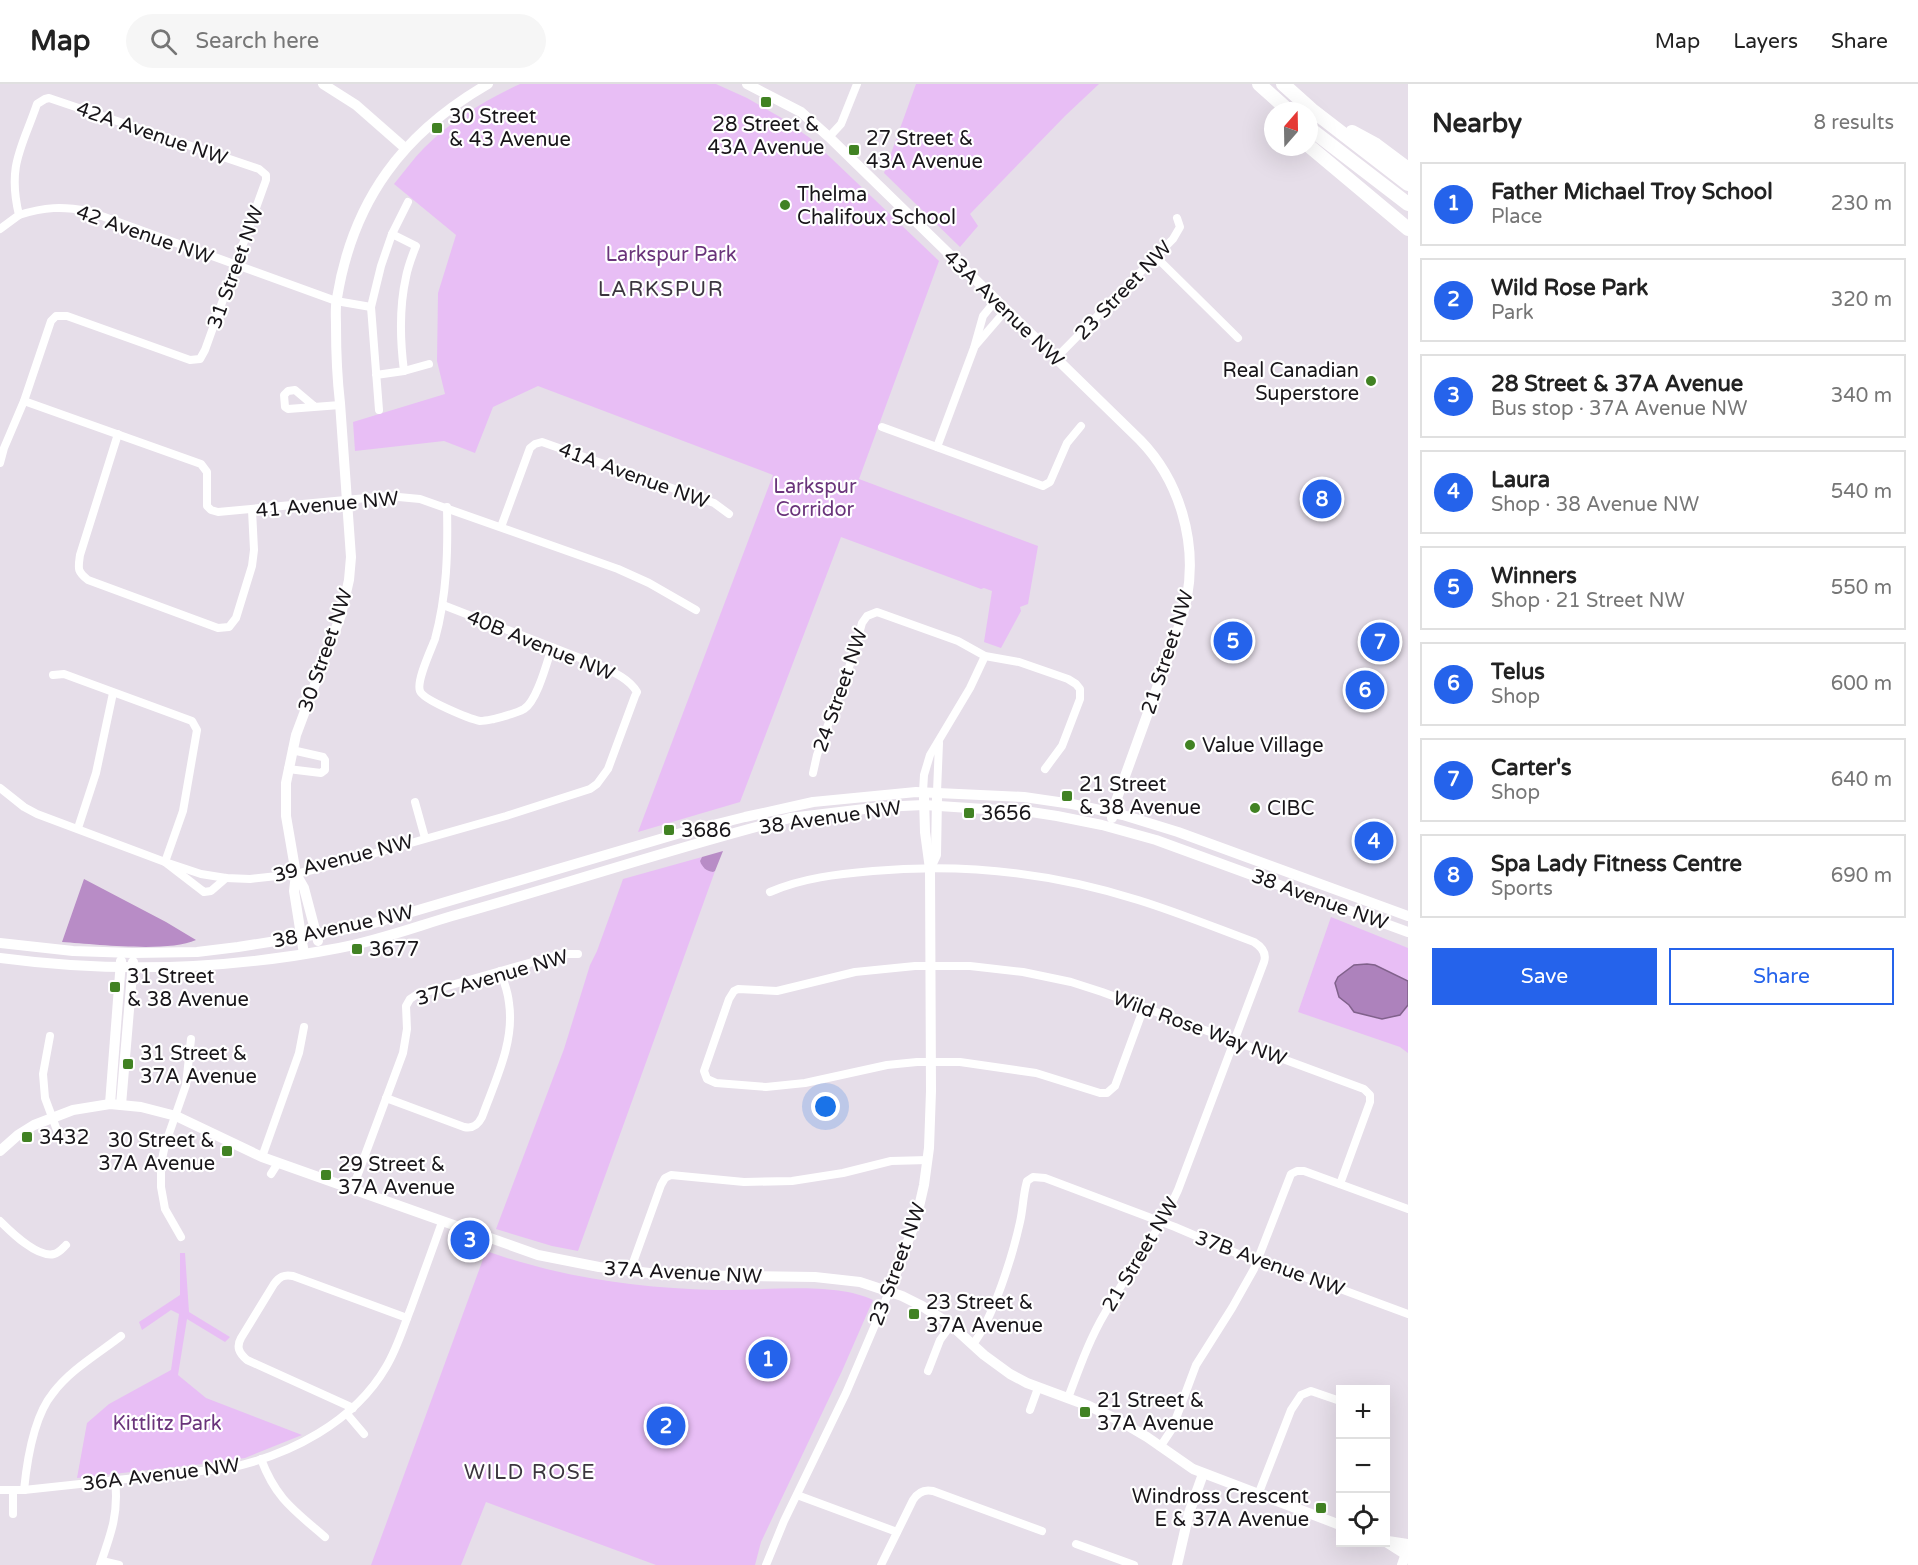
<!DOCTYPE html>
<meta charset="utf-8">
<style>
body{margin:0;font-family:"Varela Round",sans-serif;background:#f6f6f6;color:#222}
.controls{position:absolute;right:18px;bottom:18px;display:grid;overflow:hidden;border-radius:0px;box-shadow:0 6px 24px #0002}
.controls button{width:54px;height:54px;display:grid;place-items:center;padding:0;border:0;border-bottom:2px solid #e0e0e0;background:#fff;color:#222;font:30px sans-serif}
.compass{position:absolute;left:1264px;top:18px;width:54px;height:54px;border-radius:50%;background:#fff;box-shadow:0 6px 24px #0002;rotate:20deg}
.you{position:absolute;left:826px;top:1023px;width:21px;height:21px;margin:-15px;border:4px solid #fff;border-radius:50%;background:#1a73e8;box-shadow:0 0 0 9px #1a73e833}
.badge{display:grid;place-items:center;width:39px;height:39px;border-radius:50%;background:#2563eb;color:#fff;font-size:20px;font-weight:700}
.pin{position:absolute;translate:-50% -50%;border:3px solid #fff;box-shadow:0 2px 6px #0006}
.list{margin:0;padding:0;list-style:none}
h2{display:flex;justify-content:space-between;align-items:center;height:78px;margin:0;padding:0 24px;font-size:26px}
h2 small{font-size:20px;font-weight:400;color:#767676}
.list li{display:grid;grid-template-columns:39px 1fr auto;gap:18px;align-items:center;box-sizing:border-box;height:84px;margin:0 12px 12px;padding:0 12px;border:2px solid #e0e0e0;border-radius:0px}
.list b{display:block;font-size:22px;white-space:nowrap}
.list p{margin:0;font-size:20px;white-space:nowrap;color:#767676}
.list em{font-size:20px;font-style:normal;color:#767676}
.actions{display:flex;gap:12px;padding:18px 24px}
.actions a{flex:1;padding:14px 0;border:2px solid #2563eb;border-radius:0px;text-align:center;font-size:21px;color:#2563eb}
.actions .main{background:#2563eb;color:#fff}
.icon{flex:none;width:33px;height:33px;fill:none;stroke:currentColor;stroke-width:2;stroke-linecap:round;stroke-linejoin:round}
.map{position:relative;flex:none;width:1408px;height:1481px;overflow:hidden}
header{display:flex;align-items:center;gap:36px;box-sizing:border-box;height:84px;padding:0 30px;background:#fff;border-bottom:2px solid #e0e0e0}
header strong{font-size:28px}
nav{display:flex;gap:33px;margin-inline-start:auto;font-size:21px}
.search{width:420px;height:54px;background:#f6f6f6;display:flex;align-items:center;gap:15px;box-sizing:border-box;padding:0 21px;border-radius:33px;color:#767676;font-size:22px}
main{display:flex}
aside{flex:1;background:#fff}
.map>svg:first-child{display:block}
.green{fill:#e8bef5}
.forest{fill:#b88cc6}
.water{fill:#ad82bc;stroke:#80618b;stroke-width:1.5}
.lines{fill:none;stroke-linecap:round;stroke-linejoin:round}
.street{stroke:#fff;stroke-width:8}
.secondary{stroke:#fff;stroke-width:10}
.highway{stroke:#fff;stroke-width:14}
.poi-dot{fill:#418223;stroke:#fff;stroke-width:2}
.labels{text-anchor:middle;stroke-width:4.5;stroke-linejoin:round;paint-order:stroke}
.poi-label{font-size:20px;fill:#181519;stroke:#fff;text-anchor:start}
.street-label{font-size:20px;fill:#181519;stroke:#fff}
.park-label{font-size:20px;fill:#6a347b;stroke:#fff}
.neighbourhood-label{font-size:21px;letter-spacing:1.5px;fill:#3c363f;stroke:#fff}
</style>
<header>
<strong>Map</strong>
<div class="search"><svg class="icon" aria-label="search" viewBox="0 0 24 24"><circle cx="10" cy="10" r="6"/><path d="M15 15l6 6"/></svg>Search here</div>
<nav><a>Map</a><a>Layers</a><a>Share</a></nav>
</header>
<main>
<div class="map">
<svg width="1408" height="1481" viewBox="0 0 1408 1481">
<rect width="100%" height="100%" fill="#e6dee9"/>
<g class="green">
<path d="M520,0H716L747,14L780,33L810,54L939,177L859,395L1038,462L1028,520L1020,523L1021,527L1001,564L984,558L992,507L984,504L981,505L841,453L740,718L638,748L773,391L538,302L493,323L475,369L444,357L355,367L353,338L445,310L437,277L438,209L456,151L394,100C404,88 413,75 424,64C451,37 485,16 520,0Z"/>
<path d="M916,0H1099L1065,32L970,130L978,142L960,163L884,89Z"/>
<path d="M702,773L700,777C703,782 708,790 715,787L578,1167L552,1162L496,1145L564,965L590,881L597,867L623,795Z"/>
<path d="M1331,833L1408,864V969L1400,963L1298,928Z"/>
<path d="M486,1167C559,1193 637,1204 715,1206C758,1207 835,1197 873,1216L842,1287L761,1458L755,1481H656L486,1418L461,1481H371Z"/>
<path d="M180,1169H185L189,1228L230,1253L225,1258L187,1235L178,1291L206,1314L302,1351L245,1374L203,1380L77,1394L87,1339L109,1320L171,1286L179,1230L171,1226L142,1246L139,1238L180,1211Z"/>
</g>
<g class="forest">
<path d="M723,767L715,787L713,788C706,787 702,783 700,777L702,773Z"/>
<path d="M84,795L166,838L196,856C167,869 95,860 62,858Z"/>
</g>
<path class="water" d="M1367,880L1375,881L1408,897V921L1400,931L1382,935L1354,928L1349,921L1339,913L1335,899L1338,893L1354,881Z"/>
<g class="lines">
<g class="street">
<path d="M829,53L841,40L857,0"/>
<path d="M19,131C45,123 62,122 88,127L336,217L371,223"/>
<path d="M0,145L19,131C7,81 22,64 37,20L45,15L49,14L259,85L266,91V96L205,266L200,275L190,276L67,232H56L51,237L24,317L4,364L0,379"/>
<path d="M392,150L408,118"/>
<path d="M1156,173L1238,254"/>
<path d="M975,262L1006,226"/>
<path d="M1056,274L1173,155L1180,143L1177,134"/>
<path d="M404,287L429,280"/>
<path d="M376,291L404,287C400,256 399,224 406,193C408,182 412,172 416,162L392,150L381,182L371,223L379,326"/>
<path d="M24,317L201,380L207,388V422L211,426L218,428L388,412L420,415L618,485L649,499L696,526"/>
<path d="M314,322L295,306L288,307L284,311L285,323L288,325L340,321"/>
<path d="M882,343L1043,402L1050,398L1067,359L1081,342"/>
<path d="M118,350L80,471C78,485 77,487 88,496L218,544L229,543L236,534L252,482L254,466L252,426"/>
<path d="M937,363L974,264L983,232L996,216"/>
<path d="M447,423C448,468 447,511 435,555C431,566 416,597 420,607C423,616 470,635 480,637C485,637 489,636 494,635C504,632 515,630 524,625C537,617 547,578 552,563"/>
<path d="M501,443L530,364L535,360L542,358L714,419L729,430"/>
<path d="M53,591L64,590L192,637L197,646L183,727L165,778L204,808L211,807L226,794"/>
<path d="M288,685L321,689L325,686V676L323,673L292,666"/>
<path d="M813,689L817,671L853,572L862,539L867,532L877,528L958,557L985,572L1019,578L1068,595L1076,600L1080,605V615L1062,662L1045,685"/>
<path d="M0,704L24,723L37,730L165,778L201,790L226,794L250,795L296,790L344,778L506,732L590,705L597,700L608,685L635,612L637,608C629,594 611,587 598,581L443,521"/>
<path d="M923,708L924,691L930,671L970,604L985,572"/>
<path d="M937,708L939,659"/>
<path d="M415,718L425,754"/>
<path d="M78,744L96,689L113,609"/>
<path d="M770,808C802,794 838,790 873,787C962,779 1053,789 1138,816C1177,828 1216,844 1254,858C1262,863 1267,869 1264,878L1178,1106C1158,1150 1128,1187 1105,1229C1089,1256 1079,1285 1068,1314"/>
<path d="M1144,923L1115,1002L1107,1009H1100L1036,989L960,978H917L887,981L805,999L766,1003L716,999L707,995L704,987L729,915L734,907L738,905L777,907L855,888L915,882H970L1023,888L1071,898L1102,908L1364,1005L1370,1011V1018L1340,1100"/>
<path d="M50,952L43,990L45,1014L61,1057"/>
<path d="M386,1014L464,1043C473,1045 478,1041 482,1033C495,997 515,958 509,919C508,908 504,897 500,887"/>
<path d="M262,1073L299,969L304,943"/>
<path d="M271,1090L278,1079"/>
<path d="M352,1106L403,969L407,945L406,922L410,915L416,911L561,870H578"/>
<path d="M0,1137C11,1148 37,1174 54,1170C59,1169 62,1165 66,1161"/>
<path d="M181,1153L165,1125L161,1103V1080L165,1061L186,1001L191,955"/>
<path d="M630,1187L661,1101L665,1094L671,1091L744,1098L792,1097L843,1089L891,1077L928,1076"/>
<path d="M973,1260C993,1235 1013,1170 1020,1138C1023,1125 1023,1113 1026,1101L1027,1097L1033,1093L1045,1094L1175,1143L1257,1178L1335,1203L1408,1230"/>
<path d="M928,1287L940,1256L951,1241"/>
<path d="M353,1324L247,1276C239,1269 236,1263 241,1254L274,1200C279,1193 284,1190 293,1192L407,1234"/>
<path d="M1030,1326L1038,1304"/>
<path d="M347,1330L364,1350"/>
<path d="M1160,1363L1172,1345L1196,1281L1232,1224L1254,1185L1291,1090L1297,1087H1304L1408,1125"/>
<path d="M261,1375C276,1415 294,1426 325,1453"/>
<path d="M0,1406H24L229,1384C290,1371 354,1338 386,1283C397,1265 403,1244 411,1224C421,1196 432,1167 442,1138"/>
<path d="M24,1406C27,1376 34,1332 53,1309C70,1286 98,1270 121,1252"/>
<path d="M797,1411L897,1448"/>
<path d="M1258,1411L1291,1326L1301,1311L1311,1307L1340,1317"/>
<path d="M13,1430V1406"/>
<path d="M1076,1460L1134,1481"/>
<path d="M102,1477L119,1481"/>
<path d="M100,1481C111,1450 119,1429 115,1396"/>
<path d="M766,1481L784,1437L846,1309L889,1208"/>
<path d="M881,1481L913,1416C918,1408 924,1405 933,1407L1042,1447"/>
</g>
<g class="secondary">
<path d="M323,0L356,21L405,64"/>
<path d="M747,0L801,28L829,53L1140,356C1180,397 1197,458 1187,513C1181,543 1168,572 1158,601C1144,640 1130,678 1116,717L1112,734"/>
<path d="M930,784L936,771L937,714"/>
<path d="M296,790L304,804L318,857"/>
<path d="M0,859L73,867L133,869L197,868L238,863L301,853L364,842L677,750L745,733L813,718L916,708L1024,713L1072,720L1123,731L1178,748L1408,832"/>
<path d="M304,870L294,807L296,790L286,732V699L296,651L341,531L349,496L351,473C347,422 344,370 340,319C337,293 336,268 336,242C336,233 335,223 337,214C353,116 403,49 488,0"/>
<path d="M0,874C113,889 227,886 339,864C377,857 415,843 452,832C559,802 664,767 771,739L790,734L881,723L924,721L1031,728L1057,732L1102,741L1156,756L1408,848"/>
<path d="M110,1020L121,877"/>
<path d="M121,1021L133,878"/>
<path d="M0,1067L18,1051L34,1041L73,1026L110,1020L141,1023L176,1032L262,1073L538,1171L599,1183L666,1191L815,1193L860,1198L902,1212L922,1222L951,1241L984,1271L1010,1290L1027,1299L1089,1322L1118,1336L1147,1353L1193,1385L1340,1441"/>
<path d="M889,1208L916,1136L924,1101L929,1064L931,1007L930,785L925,748L924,714"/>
<path d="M1388,1457L1408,1460"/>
<path d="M1386,1458L1408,1472"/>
<path d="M1177,1481L1189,1429L1203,1390"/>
<path d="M1402,1481L1408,1464"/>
</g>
<g class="highway">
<path d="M1259,0L1289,27"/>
<path d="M1283,0L1312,26L1408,100"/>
<path d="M1309,44L1408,120"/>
<path d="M1352,48L1376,61L1408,85"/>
<path d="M1309,62L1408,145"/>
</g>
</g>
<g class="poi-dot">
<rect x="760" y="12" width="12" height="12" rx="3"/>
<rect x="431" y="38" width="12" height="12" rx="3"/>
<rect x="848" y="60" width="12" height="12" rx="3"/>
<circle cx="785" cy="121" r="6"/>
<circle cx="1371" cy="297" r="6"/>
<circle cx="1190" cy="661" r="6"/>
<rect x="1061" y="706" width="12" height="12" rx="3"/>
<circle cx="1255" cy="724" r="6"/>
<rect x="963" y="723" width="12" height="12" rx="3"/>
<rect x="663" y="740" width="12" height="12" rx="3"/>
<rect x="351" y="859" width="12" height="12" rx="3"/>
<rect x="109" y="897" width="12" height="12" rx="3"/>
<rect x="122" y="974" width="12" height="12" rx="3"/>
<rect x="21" y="1047" width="12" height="12" rx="3"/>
<rect x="221" y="1061" width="12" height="12" rx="3"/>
<rect x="320" y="1085" width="12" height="12" rx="3"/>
<rect x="908" y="1224" width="12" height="12" rx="3"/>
<rect x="1079" y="1322" width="12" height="12" rx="3"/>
<rect x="1315" y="1418" width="12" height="12" rx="3"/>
</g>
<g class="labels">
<g class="poi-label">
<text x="449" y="39">30 Street<tspan x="449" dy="23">&amp; 43 Avenue</tspan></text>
<text x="766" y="47" text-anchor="middle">28 Street &amp;<tspan x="766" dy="23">43A Avenue</tspan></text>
<text x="866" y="61">27 Street &amp;<tspan x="866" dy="23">43A Avenue</tspan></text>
<text x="797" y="117">Thelma<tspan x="797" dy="23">Chalifoux School</tspan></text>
<text x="1359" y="293" text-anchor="end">Real Canadian<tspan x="1359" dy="23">Superstore</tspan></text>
<text x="1202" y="668">Value Village</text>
<text x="1079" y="707">21 Street<tspan x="1079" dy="23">&amp; 38 Avenue</tspan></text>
<text x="1267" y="731">CIBC</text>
<text x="981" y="736">3656</text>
<text x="681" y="753">3686</text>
<text x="369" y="872">3677</text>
<text x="127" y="899">31 Street<tspan x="127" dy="23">&amp; 38 Avenue</tspan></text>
<text x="140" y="976">31 Street &amp;<tspan x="140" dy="23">37A Avenue</tspan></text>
<text x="39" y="1060">3432</text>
<text x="215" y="1063" text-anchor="end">30 Street &amp;<tspan x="215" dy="23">37A Avenue</tspan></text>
<text x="338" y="1087">29 Street &amp;<tspan x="338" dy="23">37A Avenue</tspan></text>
<text x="926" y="1225">23 Street &amp;<tspan x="926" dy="23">37A Avenue</tspan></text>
<text x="1097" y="1323">21 Street &amp;<tspan x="1097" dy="23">37A Avenue</tspan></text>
<text x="1309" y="1419" text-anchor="end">Windross Crescent<tspan x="1309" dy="23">E &amp; 37A Avenue</tspan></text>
</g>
<g class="street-label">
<text transform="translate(152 49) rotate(19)" y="7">42A Avenue NW</text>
<text transform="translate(145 150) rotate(19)" y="7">42 Avenue NW</text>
<text transform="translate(235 183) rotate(-70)" y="7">31 Street NW</text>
<text transform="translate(1123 206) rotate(-46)" y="7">23 Street NW</text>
<text transform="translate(1004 224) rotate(44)" y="7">43A Avenue NW</text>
<text transform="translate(634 391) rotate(20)" y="7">41A Avenue NW</text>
<text transform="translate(327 420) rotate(-5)" y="7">41 Avenue NW</text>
<text transform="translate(541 561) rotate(22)" y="7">40B Avenue NW</text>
<text transform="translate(325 566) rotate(-71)" y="7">30 Street NW</text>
<text transform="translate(1167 568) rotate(-72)" y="7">21 Street NW</text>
<text transform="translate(840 606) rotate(-71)" y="7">24 Street NW</text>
<text transform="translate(830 733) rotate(-8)" y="7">38 Avenue NW</text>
<text transform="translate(343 774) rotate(-14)" y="7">39 Avenue NW</text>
<text transform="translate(1320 815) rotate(20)" y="7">38 Avenue NW</text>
<text transform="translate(343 842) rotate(-12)" y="7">38 Avenue NW</text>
<text transform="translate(492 893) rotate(-16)" y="7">37C Avenue NW</text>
<text transform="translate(1200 944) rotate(20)" y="7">Wild Rose Way NW</text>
<text transform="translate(1140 1170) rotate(-59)" y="7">21 Street NW</text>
<text transform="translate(1270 1179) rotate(20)" y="7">37B Avenue NW</text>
<text transform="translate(897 1180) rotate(-70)" y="7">23 Street NW</text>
<text transform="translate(683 1188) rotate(3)" y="7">37A Avenue NW</text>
<text transform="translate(161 1390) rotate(-7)" y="7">36A Avenue NW</text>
</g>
<g class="park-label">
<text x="671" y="177">Larkspur Park</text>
<text x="815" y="409">Larkspur<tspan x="815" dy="23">Corridor</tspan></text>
<text x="167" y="1346">Kittlitz Park</text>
</g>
<g class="neighbourhood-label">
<text x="661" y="212">LARKSPUR</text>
<text x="530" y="1395">WILD ROSE</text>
</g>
</g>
</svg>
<div class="controls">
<button>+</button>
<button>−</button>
<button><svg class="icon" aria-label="locate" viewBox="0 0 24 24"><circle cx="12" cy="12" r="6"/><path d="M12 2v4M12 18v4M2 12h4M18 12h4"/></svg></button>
</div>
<svg class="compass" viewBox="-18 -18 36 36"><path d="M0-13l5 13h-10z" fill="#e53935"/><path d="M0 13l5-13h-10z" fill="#767676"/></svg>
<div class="you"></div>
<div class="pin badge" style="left:768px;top:1275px">1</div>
<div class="pin badge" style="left:666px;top:1342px">2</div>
<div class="pin badge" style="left:470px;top:1156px">3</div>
<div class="pin badge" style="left:1374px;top:757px">4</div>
<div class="pin badge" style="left:1233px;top:557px">5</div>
<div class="pin badge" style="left:1365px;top:606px">6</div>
<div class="pin badge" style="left:1380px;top:558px">7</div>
<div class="pin badge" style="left:1322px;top:415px">8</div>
</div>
<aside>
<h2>Nearby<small>8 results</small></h2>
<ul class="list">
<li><span class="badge">1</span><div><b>Father Michael Troy School</b><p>Place</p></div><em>230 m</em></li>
<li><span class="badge">2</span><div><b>Wild Rose Park</b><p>Park</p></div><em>320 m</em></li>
<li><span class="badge">3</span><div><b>28 Street &amp; 37A Avenue</b><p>Bus stop · 37A Avenue NW</p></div><em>340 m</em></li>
<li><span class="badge">4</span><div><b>Laura</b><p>Shop · 38 Avenue NW</p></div><em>540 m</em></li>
<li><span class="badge">5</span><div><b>Winners</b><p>Shop · 21 Street NW</p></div><em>550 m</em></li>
<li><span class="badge">6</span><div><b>Telus</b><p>Shop</p></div><em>600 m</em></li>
<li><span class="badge">7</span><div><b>Carter's</b><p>Shop</p></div><em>640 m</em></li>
<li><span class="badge">8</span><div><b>Spa Lady Fitness Centre</b><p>Sports</p></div><em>690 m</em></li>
</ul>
<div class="actions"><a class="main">Save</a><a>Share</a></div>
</aside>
</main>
